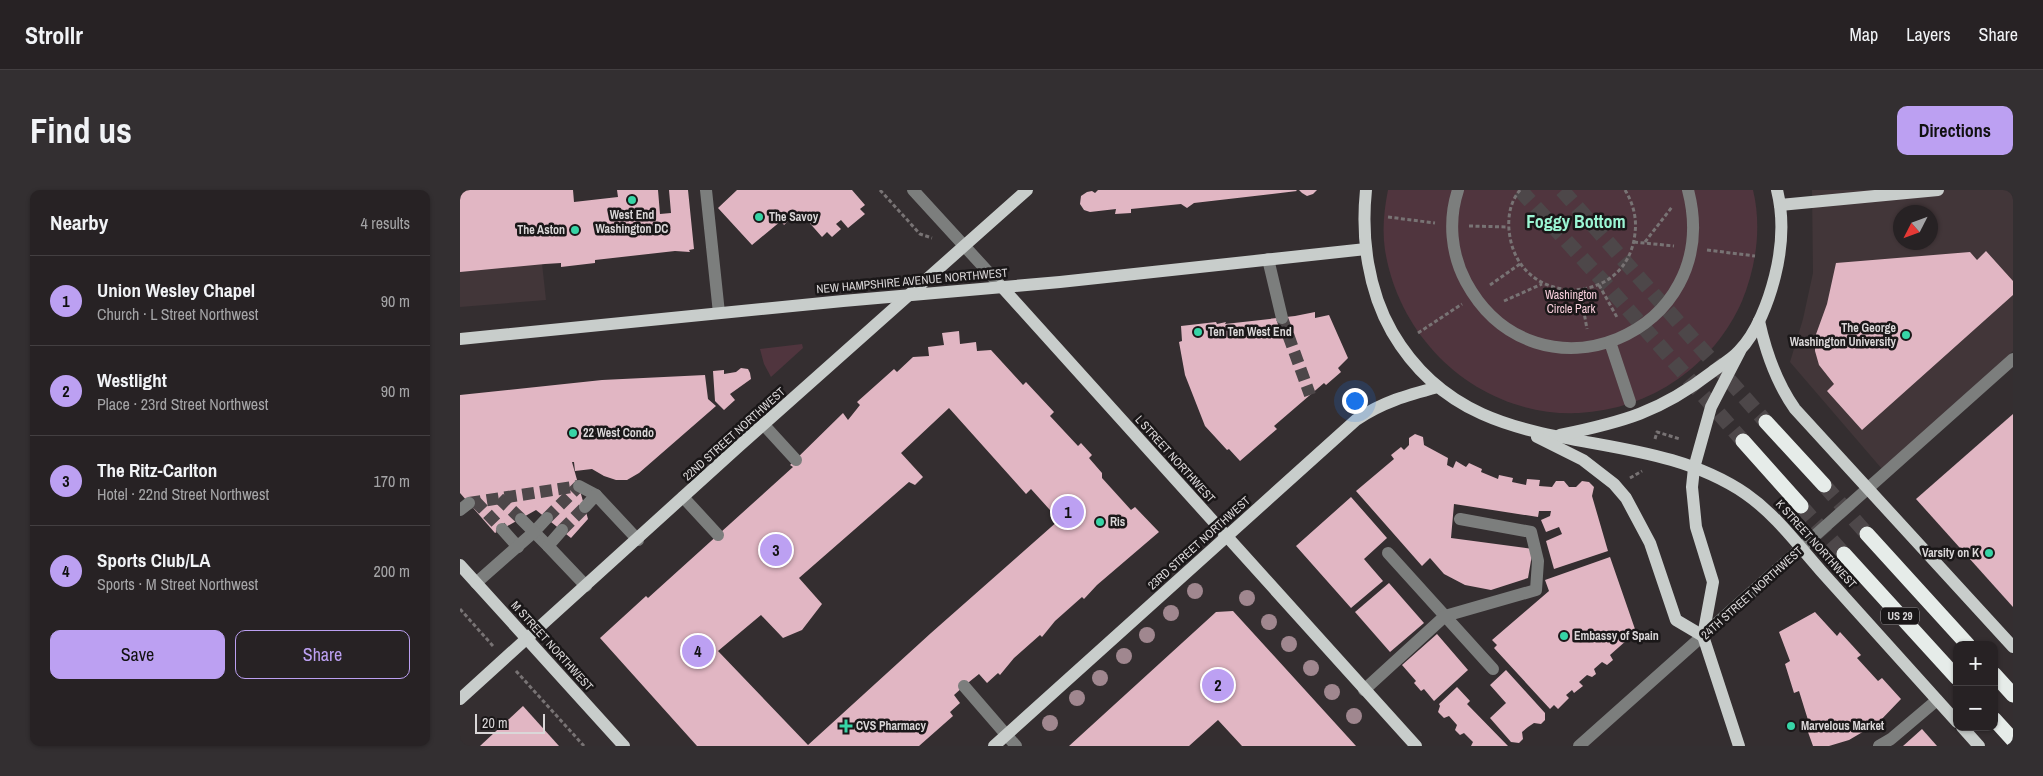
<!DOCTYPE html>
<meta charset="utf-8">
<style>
body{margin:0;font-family:"Archivo Narrow",sans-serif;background:#332f31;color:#f1f3f6}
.controls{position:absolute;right:15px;bottom:15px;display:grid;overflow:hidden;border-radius:10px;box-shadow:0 1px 4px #0004}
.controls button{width:45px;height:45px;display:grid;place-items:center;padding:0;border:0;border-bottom:1px solid #433f41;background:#272224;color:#f1f3f6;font:25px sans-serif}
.compass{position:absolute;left:1433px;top:15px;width:45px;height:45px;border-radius:50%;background:#272224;box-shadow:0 1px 4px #0004;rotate:228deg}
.scale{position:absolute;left:15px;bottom:12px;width:70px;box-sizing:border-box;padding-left:5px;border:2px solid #dad7d8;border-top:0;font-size:14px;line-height:18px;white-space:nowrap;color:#dad7d8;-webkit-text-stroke:4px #1a1718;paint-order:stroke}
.you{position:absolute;left:894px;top:210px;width:18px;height:18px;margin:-12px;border:4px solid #fff;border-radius:50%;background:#1a73e8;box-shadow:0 0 0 8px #1a73e833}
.badge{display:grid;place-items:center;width:32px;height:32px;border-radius:50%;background:#bca0f2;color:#111;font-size:16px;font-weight:700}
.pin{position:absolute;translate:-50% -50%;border:2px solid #fff;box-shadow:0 1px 5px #0006}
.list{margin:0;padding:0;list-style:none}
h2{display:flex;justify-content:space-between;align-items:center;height:65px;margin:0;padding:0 20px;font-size:21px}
h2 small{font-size:16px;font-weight:400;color:#a4a4a6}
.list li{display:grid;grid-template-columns:32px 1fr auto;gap:15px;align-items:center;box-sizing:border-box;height:90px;padding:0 20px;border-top:1px solid #433f41}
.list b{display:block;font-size:19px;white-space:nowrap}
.list p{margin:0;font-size:16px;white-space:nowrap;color:#a4a4a6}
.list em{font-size:16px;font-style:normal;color:#a4a4a6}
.actions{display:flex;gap:10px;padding:15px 20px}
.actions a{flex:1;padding:11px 0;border:1px solid #bca0f2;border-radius:10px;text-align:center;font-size:18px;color:#bca0f2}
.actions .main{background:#bca0f2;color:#111}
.map{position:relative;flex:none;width:1553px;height:556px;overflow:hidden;border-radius:10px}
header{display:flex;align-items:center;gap:30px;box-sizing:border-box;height:70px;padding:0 25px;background:#272224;border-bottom:1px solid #433f41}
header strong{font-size:24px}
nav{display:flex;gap:28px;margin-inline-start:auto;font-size:18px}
.intro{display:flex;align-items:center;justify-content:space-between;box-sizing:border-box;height:120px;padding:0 30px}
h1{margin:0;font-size:35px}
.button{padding:12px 22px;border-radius:10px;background:#bca0f2;color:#111;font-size:18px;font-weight:700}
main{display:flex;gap:30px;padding:0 30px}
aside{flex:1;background:#272224;border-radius:10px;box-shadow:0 1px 4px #0004}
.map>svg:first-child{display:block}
.built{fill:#423639;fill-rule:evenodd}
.green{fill:#50353e}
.building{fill:#e1b6c3;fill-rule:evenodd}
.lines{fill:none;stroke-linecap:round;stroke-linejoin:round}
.minor-tunnel{stroke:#4d4749;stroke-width:12;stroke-dasharray:12 6;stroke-linecap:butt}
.highway-tunnel{stroke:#4d4749;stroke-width:15;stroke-dasharray:15 8;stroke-linecap:butt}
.path{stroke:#787374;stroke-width:3;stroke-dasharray:4 2.5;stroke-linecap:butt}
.minor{stroke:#7c7e7d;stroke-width:12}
.major{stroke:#c8cdcb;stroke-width:12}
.highway{stroke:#e6ece9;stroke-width:15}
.tree{fill:#a0878f}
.poi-dot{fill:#37d4a6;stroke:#1a1718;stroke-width:2}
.labels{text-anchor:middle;stroke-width:5;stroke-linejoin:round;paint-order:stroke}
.shield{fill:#1a1718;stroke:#a09d9e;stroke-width:1}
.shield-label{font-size:11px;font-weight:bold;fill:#dad7d8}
.poi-label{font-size:12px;font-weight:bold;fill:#dad7d8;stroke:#1a1718;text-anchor:start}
.street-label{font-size:12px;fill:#dad7d8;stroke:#1a1718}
.park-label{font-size:12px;fill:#f9cfdc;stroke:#1a1718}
.district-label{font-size:18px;font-weight:bold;fill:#9bf6d4;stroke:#1a1718}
</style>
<header>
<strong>Strollr</strong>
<nav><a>Map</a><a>Layers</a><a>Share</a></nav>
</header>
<div class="intro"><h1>Find us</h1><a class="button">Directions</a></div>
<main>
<aside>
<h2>Nearby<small>4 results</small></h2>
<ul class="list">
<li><span class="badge">1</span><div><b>Union Wesley Chapel</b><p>Church · L Street Northwest</p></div><em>90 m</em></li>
<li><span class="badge">2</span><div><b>Westlight</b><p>Place · 23rd Street Northwest</p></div><em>90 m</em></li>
<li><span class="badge">3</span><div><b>The Ritz-Carlton</b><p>Hotel · 22nd Street Northwest</p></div><em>170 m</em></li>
<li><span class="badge">4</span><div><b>Sports Club/LA</b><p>Sports · M Street Northwest</p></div><em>200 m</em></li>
</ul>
<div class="actions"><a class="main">Save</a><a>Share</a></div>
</aside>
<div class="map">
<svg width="1553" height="556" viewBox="0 0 1553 556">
<rect width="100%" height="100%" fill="#342e30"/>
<g class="built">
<path d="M0,0H74L86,110L0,117Z"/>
<path d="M1352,0H1553V161L1422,279L1330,172L1343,129L1353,83ZM1440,22H1470V52H1440Z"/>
</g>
<g class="green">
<path d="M928,0H1293C1302,37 1296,77 1282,111C1268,143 1245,170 1218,189C1188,210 1154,221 1119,223C1022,227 940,154 925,60C922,40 924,20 928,0Z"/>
<path d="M342,154L343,158L311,187L304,174L300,159Z"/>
</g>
<g class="building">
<path d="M0,0H113L114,12L158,7L157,0H198L200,24L211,23L209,0H228L234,59L229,60L230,62L215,61L135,70V73L101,77V73L85,74L0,82Z"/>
<path d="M277,0H392L405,15L400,19L405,24L388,38L381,30L376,34L381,39L372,47L367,42L362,47L339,21L324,35L321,31L292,55L258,18Z"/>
<path d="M638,0H836L837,1L734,13L727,18L721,14L671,19V23L655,24L656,19L630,22L624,20L620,14L621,6L627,2L632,1L635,3Z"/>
<path d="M839,0H857L853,4L847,6L842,3Z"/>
<path d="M1526,61L1553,91V105L1402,240L1367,201L1374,194L1359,175L1355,161V147L1367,114L1376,73L1510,62L1517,70Z"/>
<path d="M855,122V128L869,125L888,168L878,178L881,182L866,195L864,193L814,236L817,239L780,271L769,259L767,260L745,236L725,185L719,152L722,151L721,136L756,132L757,134L766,132L765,134L835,126Z"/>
<path d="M499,141L500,154L516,152L517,161L531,160L563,195L566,192L594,222L590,226L618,256L621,253L632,265L629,268L642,283V288L671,320L675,317L699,342L637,395L624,409L622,407L595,431L582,447L580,445L554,468L540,485L538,483L527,493L519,484L504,496L494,505L500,513L490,522L493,526L459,556H237L140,448L186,406L188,408L333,277L330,275L383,223L388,230L400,215L397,212L434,179L437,182L453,167L469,166L468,157L484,155L482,143ZM489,218L566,304L571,299L599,330L471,443L348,555L258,461L301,425L323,448L342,440L362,414L339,388L449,292L455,295L463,287L441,263Z"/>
<path d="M281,178L288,179L290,183L291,189L270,204L275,210L264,220L255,211L253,181L264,180V184L276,182Z"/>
<path d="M245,185L248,209L256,216L179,283L167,290H156L144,286L132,279L115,281L114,272H112L128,329L111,348L76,320L35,343L0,303V205L142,190Z"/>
<path d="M1553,224V417L1456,309Z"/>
<path d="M955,244L963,247L964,255L988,268L987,275L993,278L996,271L1006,277L1009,273L1022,279L1021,282L1038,289L1039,285L1053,288L1052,292L1066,295L1067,289L1080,290L1079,296L1092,297L1096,291H1104L1109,297H1116L1122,291L1129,292L1134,297L1132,306L1148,361L1094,379L1086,351L1102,344L1099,337L1086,342L1081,330L1090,326L1091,321H1079L1078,327L994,314L991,348L1073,359L1068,388L1031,400L1005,395L984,384L970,368L962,376L896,301L934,269L931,265L941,257L944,260L949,255V248Z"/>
<path d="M891,307L927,348L904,369L923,391L891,418L836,356Z"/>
<path d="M1150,367L1176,442L1150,465L1153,470L1147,475L1142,472L1134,479L1136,484L1132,487L1127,485L1119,492L1123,496L1114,503L1112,500L1106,505L1109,508L1098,519L1094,515L1090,519L1034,458L1037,455L1032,450L1089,401L1085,390Z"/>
<path d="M929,393L964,433L930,462L895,422Z"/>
<path d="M773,421L896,556H782L758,530L729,556H609L756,422Z"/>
<path d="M1355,422L1377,446L1380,442L1401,465L1397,468L1418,491L1422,488L1441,509L1418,533L1389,550L1369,556H1353L1344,531L1348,530L1339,501L1334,503L1325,474L1330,471L1319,442Z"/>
<path d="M977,444L1008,480L974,511L964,499L961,501L954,493L956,491L942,475Z"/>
<path d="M1046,480L1085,523V530L1081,534L1074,533L1068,537L1062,542L1063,549L1059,553L1051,552L1030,528L1046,513L1030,495Z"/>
<path d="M997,497L1010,511L1007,514L1048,556H1011L1013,552L1004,543L1000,545L995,540L997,535L989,526L984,528L978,522L980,516L979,514Z"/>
<path d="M63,516L99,556H20Z"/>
<path d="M1462,539L1477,556H1443Z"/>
</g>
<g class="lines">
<g class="minor-tunnel">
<path d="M822,128L850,205"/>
<path d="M39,308L61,329"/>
<path d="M15,311L42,339"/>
<path d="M9,313L119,296"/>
<path d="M87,328L119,296"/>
<path d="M102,340L125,317"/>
</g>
<g class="highway-tunnel">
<path d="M1060,0L1151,100L1283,251"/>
<path d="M1102,0L1306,232"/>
<path d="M1364,295L1407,344"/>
<path d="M1341,316L1384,364"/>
</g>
<g class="path">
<path d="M420,0L460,44L472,48"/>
<path d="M1060,0C1049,13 1047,31 1050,47C1062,119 1168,117 1175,43C1177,28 1173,13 1165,0"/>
<path d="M928,27L975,33"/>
<path d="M1009,36L1048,37"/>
<path d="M1174,52L1214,56"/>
<path d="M1185,52L1212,17"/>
<path d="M1247,60L1295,66"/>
<path d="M1030,95L1060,74"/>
<path d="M1139,95L1158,129"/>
<path d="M1120,100L1127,139"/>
<path d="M1044,111L1082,94"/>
<path d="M958,143L1002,114"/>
<path d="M1195,249L1197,242L1220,249"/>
<path d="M1170,288L1182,281"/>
<path d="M0,419L33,456"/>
<path d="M56,481L124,556"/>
</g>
<g class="minor">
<path d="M246,0L259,123"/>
<path d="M453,0L541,96"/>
<path d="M998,0C988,30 991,64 1006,92C1076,221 1266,145 1228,0"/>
<path d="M808,69L822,128"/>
<path d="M1150,152L1170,212"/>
<path d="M304,235L336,270"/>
<path d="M119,296L136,305"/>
<path d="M223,307L258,345"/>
<path d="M125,317L136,305L178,350"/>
<path d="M0,320L9,313"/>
<path d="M87,328L74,342L88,356"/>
<path d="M42,339L58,357"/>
<path d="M102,340L88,356L126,396"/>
<path d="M928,363L1033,479"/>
<path d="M16,393L74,342L61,329"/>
<path d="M504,496L556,556"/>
<path d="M904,500L985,426L1076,400L1078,371L1071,342L1000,329"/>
<path d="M1119,556L1553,169"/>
<path d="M1419,556L1431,549L1477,510"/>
</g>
<g class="major">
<path d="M906,0C901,48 908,100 932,142C1014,283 1170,225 1286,304C1316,325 1337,354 1361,381C1406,431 1451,481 1497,532"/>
<path d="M1320,15L1478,0"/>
<path d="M541,96L956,556"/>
<path d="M1299,131C1306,163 1316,192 1335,219L1553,457"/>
<path d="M0,149L383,111L600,92L906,59"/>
<path d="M1100,245C1163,232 1200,222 1252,182C1261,175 1272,169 1279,161C1297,143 1309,110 1315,86C1322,58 1324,28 1317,0"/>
<path d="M1077,247L1123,270L1154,294L1166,308L1190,353L1216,430L1243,446"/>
<path d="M0,375L164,556"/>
<path d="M0,509L278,257L567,0"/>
<path d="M1502,537L1519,556"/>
<path d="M534,556L896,230C922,212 948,205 978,197"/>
<path d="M1279,556L1243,446L1253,392L1236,337L1232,297L1234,278L1251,217L1280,161"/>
</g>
<g class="highway">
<path d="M1306,232L1364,295"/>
<path d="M1283,251L1341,316"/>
<path d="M1407,344L1508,455"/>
<path d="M1384,364L1497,488"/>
<path d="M1534,484L1553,505"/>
<path d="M1534,529L1553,550"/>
</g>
</g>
<g class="tree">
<circle cx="735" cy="401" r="8"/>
<circle cx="787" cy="408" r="8"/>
<circle cx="711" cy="423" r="8"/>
<circle cx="809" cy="432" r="8"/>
<circle cx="687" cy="445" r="8"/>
<circle cx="829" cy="454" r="8"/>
<circle cx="664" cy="466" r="8"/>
<circle cx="851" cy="478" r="8"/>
<circle cx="640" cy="488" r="8"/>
<circle cx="872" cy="502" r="8"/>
<circle cx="617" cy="508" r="8"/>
<circle cx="894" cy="526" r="8"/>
<circle cx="590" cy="533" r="8"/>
</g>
<g class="poi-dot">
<circle cx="172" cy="10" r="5"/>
<circle cx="299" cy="27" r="5"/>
<circle cx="115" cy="40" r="5"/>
<circle cx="738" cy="142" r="5"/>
<circle cx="1446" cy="145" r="5"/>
<circle cx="113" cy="243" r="5"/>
<circle cx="640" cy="332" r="5"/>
<circle cx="1529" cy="363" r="5"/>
<circle cx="1104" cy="446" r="5"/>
<path d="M383.5 528.5h5v5h5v5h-5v5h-5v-5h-5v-5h5z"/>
<circle cx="1331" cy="536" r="5"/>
</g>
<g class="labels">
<rect class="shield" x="1421" y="417.5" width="38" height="17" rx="4"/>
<g class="shield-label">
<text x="1440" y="430">US 29</text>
</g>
<g class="poi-label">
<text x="172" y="29" text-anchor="middle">West End<tspan x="172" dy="14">Washington DC</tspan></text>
<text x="309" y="31">The Savoy</text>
<text x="105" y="44" text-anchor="end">The Aston</text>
<text x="1436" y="142" text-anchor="end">The George<tspan x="1436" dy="14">Washington University</tspan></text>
<text x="748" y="146">Ten Ten West End</text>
<text x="123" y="247">22 West Condo</text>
<text x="650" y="336">Ris</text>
<text x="1519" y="367" text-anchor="end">Varsity on K</text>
<text x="1114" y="450">Embassy of Spain</text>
<text x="396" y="540">CVS Pharmacy</text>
<text x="1341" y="540">Marvelous Market</text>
</g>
<g class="street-label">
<text transform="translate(452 91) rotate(-5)" y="4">NEW HAMPSHIRE AVENUE NORTHWEST</text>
<text transform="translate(274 244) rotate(-42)" y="4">22ND STREET NORTHWEST</text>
<text transform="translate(715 269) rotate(48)" y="4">L STREET NORTHWEST</text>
<text transform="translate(739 353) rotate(-42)" y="4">23RD STREET NORTHWEST</text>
<text transform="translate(1356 354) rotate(48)" y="4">K STREET NORTHWEST</text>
<text transform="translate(1292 403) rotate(-42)" y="4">24TH STREET NORTHWEST</text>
<text transform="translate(92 456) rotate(48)" y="4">M STREET NORTHWEST</text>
</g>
<g class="park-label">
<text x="1111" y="109">Washington<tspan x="1111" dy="14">Circle Park</tspan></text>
</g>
<g class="district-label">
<text x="1116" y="38">Foggy Bottom</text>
</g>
</g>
</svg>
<div class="controls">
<button>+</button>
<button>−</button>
</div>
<svg class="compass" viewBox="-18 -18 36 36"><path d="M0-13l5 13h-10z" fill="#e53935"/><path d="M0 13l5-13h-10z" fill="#a4a4a6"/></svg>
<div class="scale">20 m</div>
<div class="you"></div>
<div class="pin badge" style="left:608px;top:322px">1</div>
<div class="pin badge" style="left:758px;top:495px">2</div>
<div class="pin badge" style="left:316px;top:360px">3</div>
<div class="pin badge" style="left:238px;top:461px">4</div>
</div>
</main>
